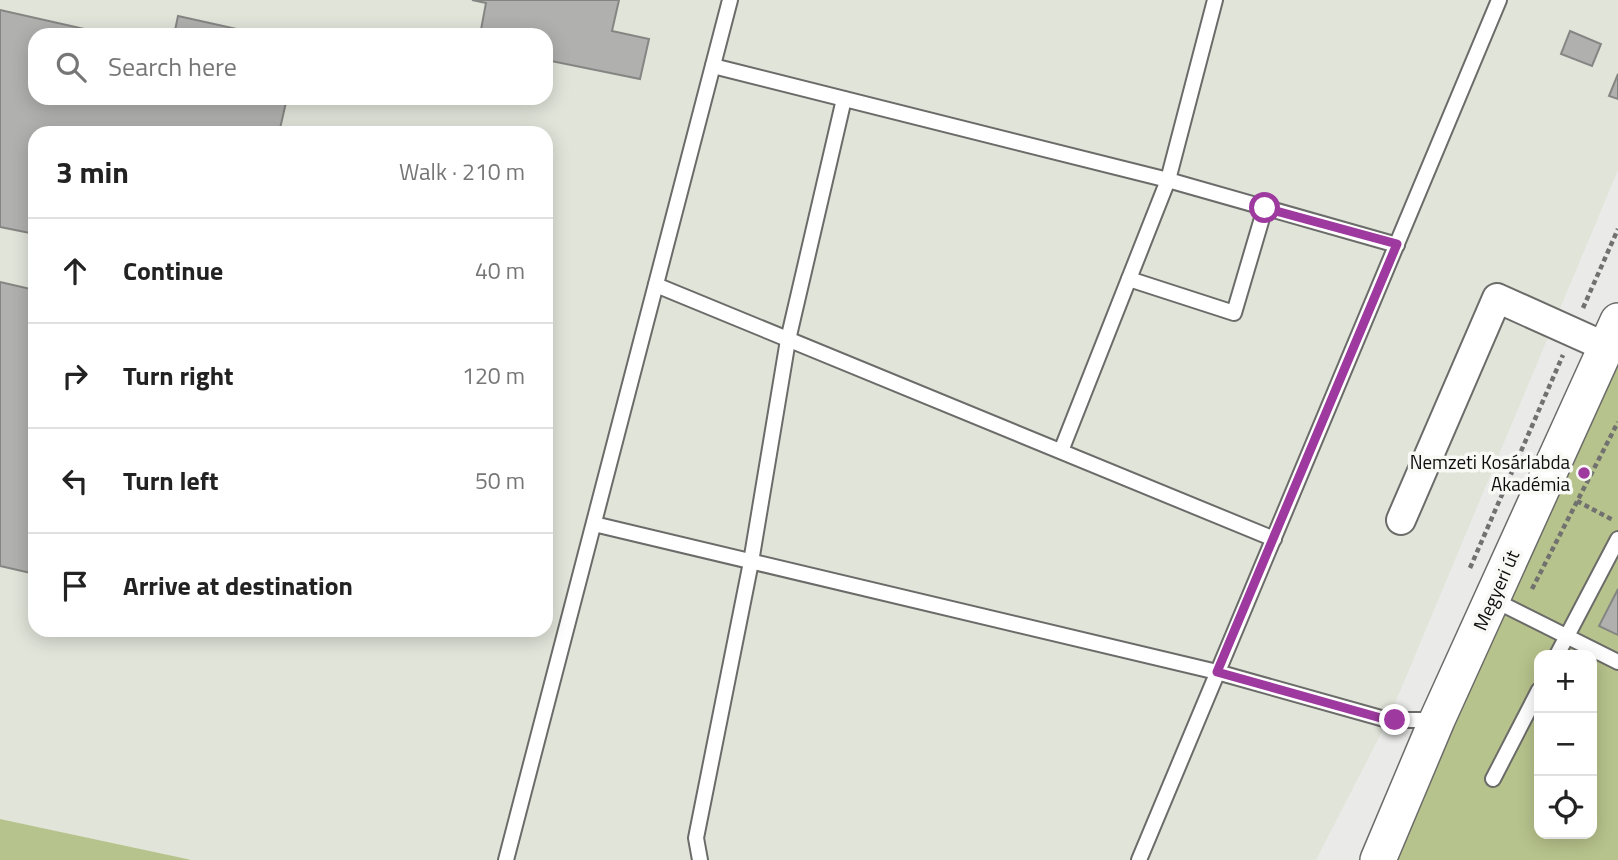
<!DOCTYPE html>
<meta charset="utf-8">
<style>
body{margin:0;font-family:"Titillium Web",sans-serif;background:#f2f2f2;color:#222}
.controls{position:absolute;right:21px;bottom:21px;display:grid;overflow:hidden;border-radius:14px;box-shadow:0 4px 18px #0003}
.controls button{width:63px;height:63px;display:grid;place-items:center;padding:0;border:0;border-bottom:2px solid #e0e0e0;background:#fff;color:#222;font:35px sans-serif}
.stop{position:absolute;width:21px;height:21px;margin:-16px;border:5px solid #9e3a9f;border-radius:50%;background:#fff}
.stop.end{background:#9e3a9f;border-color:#fff;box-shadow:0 2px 7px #0008}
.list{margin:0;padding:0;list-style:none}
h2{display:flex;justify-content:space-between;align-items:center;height:91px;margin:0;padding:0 28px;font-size:30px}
h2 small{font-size:23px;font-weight:400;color:#767676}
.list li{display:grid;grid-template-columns:46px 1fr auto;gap:21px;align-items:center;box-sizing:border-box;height:105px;padding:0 28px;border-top:2px solid #e0e0e0}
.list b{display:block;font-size:26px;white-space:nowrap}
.list em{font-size:23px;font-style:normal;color:#767676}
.icon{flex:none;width:38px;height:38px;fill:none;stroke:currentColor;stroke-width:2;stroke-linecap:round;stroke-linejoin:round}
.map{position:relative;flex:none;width:1618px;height:860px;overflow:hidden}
.search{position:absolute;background:#fff;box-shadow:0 4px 18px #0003;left:28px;top:28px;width:525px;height:77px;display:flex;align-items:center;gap:18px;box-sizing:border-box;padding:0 24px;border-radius:21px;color:#767676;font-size:26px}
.panel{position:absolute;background:#fff;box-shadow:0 4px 18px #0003;left:28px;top:126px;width:525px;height:511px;border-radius:21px}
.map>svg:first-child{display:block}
.built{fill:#e1e4d9;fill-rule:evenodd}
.green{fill:#b7c38c;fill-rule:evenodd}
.building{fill:#b0b1ae;stroke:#858683;stroke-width:2}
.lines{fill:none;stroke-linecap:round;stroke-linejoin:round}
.service-casing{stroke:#6b6c69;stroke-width:18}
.minor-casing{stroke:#6b6c69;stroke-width:32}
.tertiary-casing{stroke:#6b6c69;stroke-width:38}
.path{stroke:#717270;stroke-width:4.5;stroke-dasharray:5 3.5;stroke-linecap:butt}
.service{stroke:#fff;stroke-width:14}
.minor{stroke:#fff;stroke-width:28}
.tertiary{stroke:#fff;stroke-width:35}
.route{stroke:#9e3a9f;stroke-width:9}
.poi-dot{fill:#9e3a9f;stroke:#f8f8f5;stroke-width:2.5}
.labels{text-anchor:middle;stroke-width:7;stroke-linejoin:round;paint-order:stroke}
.poi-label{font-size:19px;fill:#0d0e0d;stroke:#f8f8f5;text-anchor:end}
.street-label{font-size:19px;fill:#0d0e0d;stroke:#f8f8f5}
</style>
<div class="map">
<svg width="1618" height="860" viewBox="0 0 1618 860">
<rect width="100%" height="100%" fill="#eaebe8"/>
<path class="built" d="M0,0H1618V170L1388,720L1316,860H191L0,819ZM35,35H546V98H35ZM35,133H546V630H35Z"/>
<g class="green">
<path d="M1618,321V860H1380ZM1539,655H1592V834H1539Z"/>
<path d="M0,819L187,859L191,860H0Z"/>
</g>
<g class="building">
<path d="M472,0H619L612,31L649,39L640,79L546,60V35H480L486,3Z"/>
<path d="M0,10L111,35H35V98H287L279,133H35V234L0,227Z"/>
<path d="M178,16L264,35H174Z"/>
<path d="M1570,31L1601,44L1592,66L1561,54Z"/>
<path d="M1618,74V99L1609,96Z"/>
<path d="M0,282L35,290V574L0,566Z"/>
<path d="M1618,589V635L1599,626Z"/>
</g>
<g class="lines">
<defs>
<g id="service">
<path d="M713,66L1168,180L1397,245"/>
<path d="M1129,279L1234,313L1265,208"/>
<path d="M656,285L1274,539"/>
<path d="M1061,451L1168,180L1215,0"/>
<path d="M594,524L1217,672L1388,720H1436"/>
<path d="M1492,599L1618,662"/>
<path d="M1557,655L1618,539"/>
<path d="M1493,779L1539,690"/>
<path d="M506,860L730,0"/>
<path d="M700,860L696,838L751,562L788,340L844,99"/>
<path d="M1139,860L1499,0"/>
</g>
<path id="minor" d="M1401,520L1497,298L1606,347"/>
<path id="tertiary" d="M1378,860L1437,720L1618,321"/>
</defs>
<use href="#service" class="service-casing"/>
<use href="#minor" class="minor-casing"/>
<use href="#tertiary" class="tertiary-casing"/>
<g class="path">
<path d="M1583,308L1618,229"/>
<path d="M1577,501L1613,520"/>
<path d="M1470,568L1563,355"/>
<path d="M1532,589L1618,422"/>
</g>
<use href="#service" class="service"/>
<use href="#minor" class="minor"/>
<use href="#tertiary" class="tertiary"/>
</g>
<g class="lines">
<path class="route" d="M1265,208L1397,244L1217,672L1388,720H1395"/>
</g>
<circle class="poi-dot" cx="1584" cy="473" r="7"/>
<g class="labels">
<g class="poi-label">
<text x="1570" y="469">Nemzeti Kosárlabda<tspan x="1570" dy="22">Akadémia</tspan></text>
</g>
<g class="street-label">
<text transform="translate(1496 590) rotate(-66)" y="7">Megyeri út</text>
</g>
</g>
</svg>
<div class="controls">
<button>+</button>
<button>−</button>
<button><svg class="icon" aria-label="locate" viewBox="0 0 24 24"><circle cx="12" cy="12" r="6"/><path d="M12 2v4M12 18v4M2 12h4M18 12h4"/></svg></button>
</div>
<div class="stop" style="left:1265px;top:208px"></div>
<div class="stop end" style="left:1395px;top:720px"></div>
<div class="search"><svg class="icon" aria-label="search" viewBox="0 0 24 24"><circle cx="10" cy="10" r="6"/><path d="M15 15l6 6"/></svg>Search here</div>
<section class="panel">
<h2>3 min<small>Walk · 210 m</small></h2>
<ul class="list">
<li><svg class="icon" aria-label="ahead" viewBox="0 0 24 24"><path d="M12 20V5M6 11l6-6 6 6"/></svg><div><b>Continue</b></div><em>40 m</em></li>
<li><svg class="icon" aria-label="right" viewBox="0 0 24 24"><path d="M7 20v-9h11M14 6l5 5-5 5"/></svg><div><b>Turn right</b></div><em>120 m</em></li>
<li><svg class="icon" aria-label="left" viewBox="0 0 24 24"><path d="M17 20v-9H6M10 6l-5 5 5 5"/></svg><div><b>Turn left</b></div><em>50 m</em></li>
<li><svg class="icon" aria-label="arrive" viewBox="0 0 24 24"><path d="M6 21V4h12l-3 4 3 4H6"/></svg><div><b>Arrive at destination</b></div></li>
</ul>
</section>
</div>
